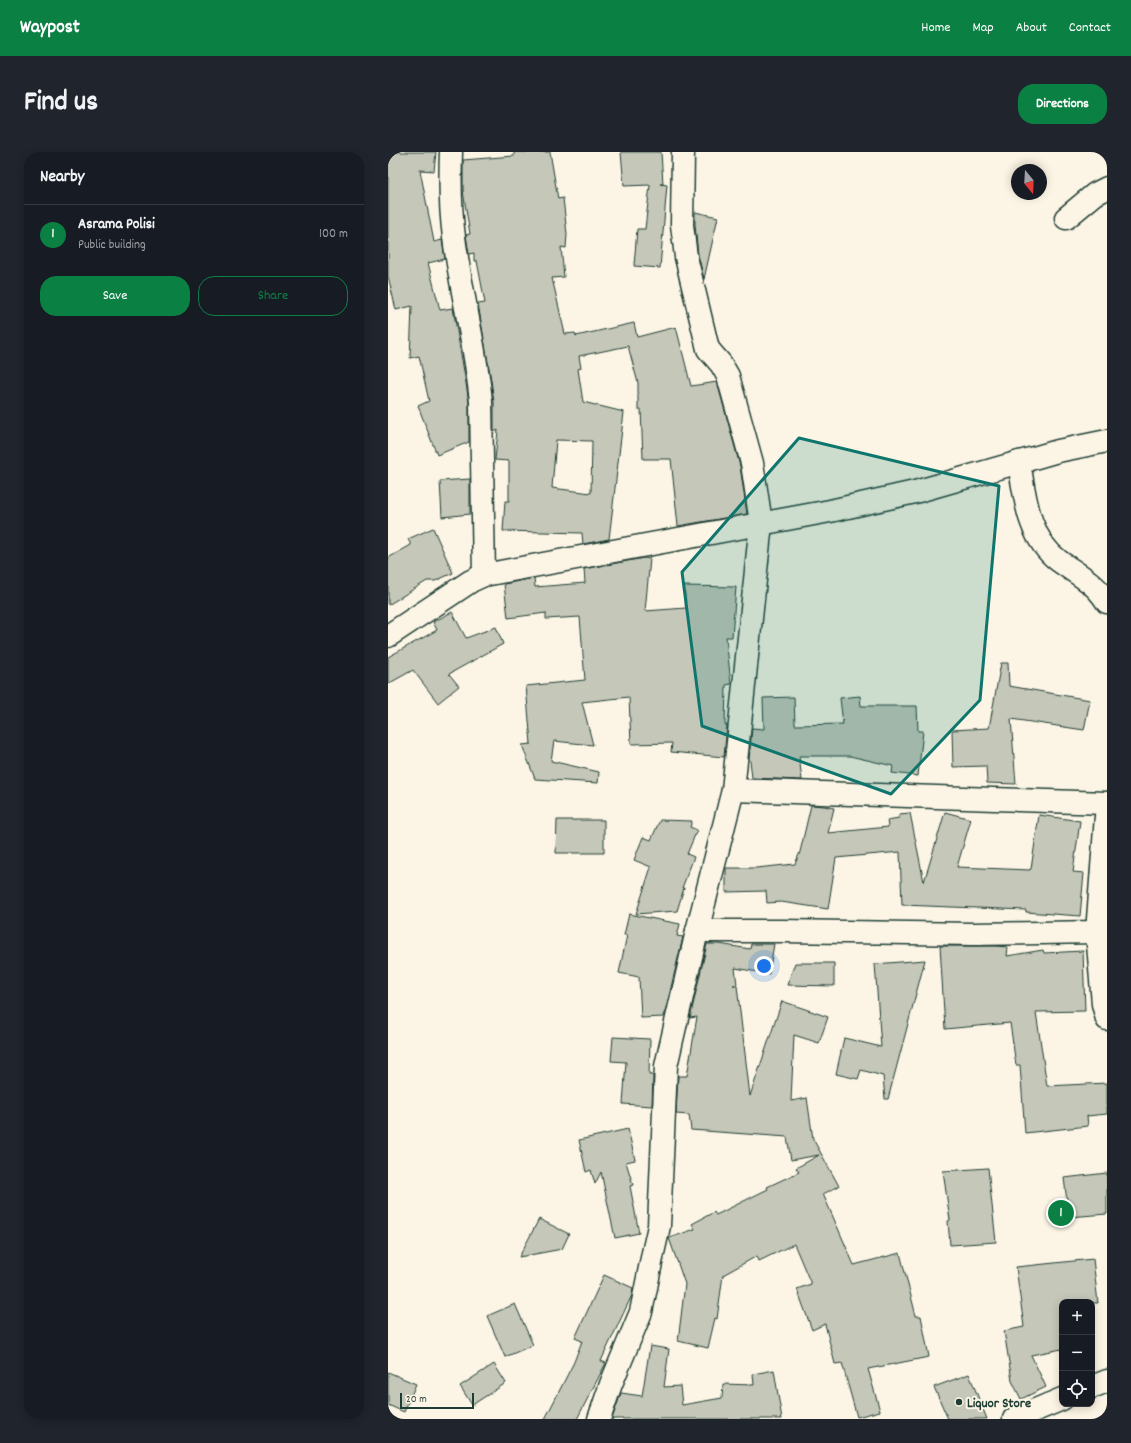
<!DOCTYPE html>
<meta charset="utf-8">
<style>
body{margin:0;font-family:Dekko,sans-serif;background:#20242c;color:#f1f3f6}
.controls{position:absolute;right:12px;bottom:12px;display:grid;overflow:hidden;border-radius:8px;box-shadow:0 2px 10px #0003}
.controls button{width:36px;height:36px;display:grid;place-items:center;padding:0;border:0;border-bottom:1px solid #363941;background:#171b24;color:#f1f3f6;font:20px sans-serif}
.compass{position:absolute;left:623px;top:12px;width:36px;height:36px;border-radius:50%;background:#171b24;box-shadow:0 2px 10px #0003;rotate:162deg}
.scale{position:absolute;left:12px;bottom:10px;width:74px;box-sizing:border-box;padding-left:4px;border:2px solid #1f3d34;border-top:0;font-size:11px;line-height:14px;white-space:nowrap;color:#1f3d34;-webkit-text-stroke:3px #fcf5e5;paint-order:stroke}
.you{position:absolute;left:376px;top:814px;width:14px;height:14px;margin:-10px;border:3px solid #fff;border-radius:50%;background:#1a73e8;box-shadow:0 0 0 6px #1a73e833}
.badge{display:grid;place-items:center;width:26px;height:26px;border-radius:50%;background:#0b8043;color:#fff;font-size:13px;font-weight:700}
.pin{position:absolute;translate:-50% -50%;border:2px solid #fff;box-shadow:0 1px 4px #0006}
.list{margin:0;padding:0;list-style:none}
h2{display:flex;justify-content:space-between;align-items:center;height:52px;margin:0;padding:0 16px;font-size:17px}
h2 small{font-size:13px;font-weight:400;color:#9ea1a6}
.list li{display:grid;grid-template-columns:26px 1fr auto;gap:12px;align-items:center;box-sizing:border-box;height:60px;padding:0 16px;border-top:1px solid #363941}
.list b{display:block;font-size:15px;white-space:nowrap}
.list p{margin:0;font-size:13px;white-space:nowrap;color:#9ea1a6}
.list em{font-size:13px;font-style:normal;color:#9ea1a6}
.actions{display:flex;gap:8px;padding:12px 16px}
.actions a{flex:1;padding:9px 0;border:1px solid #0b8043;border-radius:16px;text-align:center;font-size:14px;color:#0b8043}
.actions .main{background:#0b8043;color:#fff}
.icon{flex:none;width:22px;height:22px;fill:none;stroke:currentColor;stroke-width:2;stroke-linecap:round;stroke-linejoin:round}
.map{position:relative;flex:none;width:719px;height:1267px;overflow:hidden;border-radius:16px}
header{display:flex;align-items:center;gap:24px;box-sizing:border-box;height:56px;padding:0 20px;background:#0b8043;color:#fff}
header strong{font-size:19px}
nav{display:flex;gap:22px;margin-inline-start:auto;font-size:14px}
.intro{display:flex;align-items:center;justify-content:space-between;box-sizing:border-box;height:96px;padding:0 24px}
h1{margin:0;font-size:28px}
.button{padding:10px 18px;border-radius:16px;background:#0b8043;color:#fff;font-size:14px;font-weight:700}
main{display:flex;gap:24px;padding:0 24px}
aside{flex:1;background:#171b24;border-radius:16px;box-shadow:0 2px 10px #0003}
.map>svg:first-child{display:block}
.building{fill:#c5c7b9;stroke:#1f3d34;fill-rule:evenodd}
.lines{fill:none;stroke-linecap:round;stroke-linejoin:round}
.minor-casing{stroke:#1f3d34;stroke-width:25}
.highway-casing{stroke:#1f3d34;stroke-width:25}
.minor{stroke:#fcf5e5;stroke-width:22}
.highway{stroke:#fcf5e5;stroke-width:22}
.marked{fill:#0f766e;fill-opacity:0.2;stroke:#0f766e;stroke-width:3;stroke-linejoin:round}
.poi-dot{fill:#1f3d34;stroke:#fcf5e5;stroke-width:1.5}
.labels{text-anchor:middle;stroke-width:4;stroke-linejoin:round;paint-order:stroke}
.poi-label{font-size:14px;font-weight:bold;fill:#1f3d34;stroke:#fcf5e5;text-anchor:start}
</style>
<header>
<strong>Waypost</strong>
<nav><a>Home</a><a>Map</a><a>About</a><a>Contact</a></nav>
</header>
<div class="intro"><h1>Find us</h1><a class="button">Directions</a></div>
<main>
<aside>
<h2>Nearby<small></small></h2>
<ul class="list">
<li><span class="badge">1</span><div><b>Asrama Polisi</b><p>Public building</p></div><em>100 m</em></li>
</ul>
<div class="actions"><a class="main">Save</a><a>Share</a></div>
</aside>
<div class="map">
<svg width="719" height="1267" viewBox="0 0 719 1267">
<rect width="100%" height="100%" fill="#fcf5e5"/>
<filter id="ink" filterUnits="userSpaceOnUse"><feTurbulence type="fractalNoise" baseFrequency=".025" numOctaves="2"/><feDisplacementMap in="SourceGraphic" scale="8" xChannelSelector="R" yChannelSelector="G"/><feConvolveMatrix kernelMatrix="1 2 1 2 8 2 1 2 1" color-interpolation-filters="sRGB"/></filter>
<g filter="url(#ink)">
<g class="building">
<path d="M0,0H48L46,19L32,18L46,90L54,88L57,107L40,111L52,158L65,156L78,231L81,251V290L49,303L30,254L41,249L31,204L22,206L24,154L8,158L0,124Z"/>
<path d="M126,0H162L170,47L175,46L179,82L178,96L173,95L176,125L164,126L177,182L187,181L188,184L246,171L249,185L288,175L303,234L329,230L352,314L359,362L290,374L283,307H255L253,257H250V231L240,194L191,204L193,216L190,217L195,250L236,260L221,387L195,392L194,381L115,379L117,349H121V309L107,308L110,278L106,280V250L103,228L90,152L97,151L89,109H86V101L81,102L78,83L82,82L75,39V8L126,4ZM168,288L204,289L203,341L164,336Z"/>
<path d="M233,0H273L275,32H272L279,33L272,116L246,114L249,77H257L262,33L236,34Z"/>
<path d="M307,60L330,65L316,127L310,103L307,72Z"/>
<path d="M82,327V362L54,365L52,329Z"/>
<path d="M45,376L65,421L47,429H39L0,453V406L23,393L20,387Z"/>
<path d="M256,406L262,407L257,459L298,456L296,434L348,435L344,485H338L343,532L338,533L337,573H339L336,605L283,600L284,591L243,592L241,545L194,550L205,593L166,589L163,609L211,620L210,631L147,627L134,593L143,592L138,534L197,528L192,465L158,467V461L120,466L116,432L146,426L147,435L197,431L196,417Z"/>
<path d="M64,460L78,486L108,475L115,492L61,522L71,534L50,551L25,518L0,532V505L49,478L45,470Z"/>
<path d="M613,511H620L621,534L702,548L696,578L623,567L628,632L599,631L598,614L565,615L564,578L601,576Z"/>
<path d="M472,544L473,554H529L530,579H535L530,624L504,621L505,614L462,604H411L414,628L364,626L362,608H361L364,576L376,577L375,546L406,545L407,573L455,572L452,546Z"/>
<path d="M423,653L436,654L446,656L440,681L500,675L499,668L511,666V662L522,661L536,730L557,660L583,667L569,715L642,718V717H643L651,663L692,669L685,720L696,721L692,764L638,760V758L514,753L512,700L448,706L440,757L393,750L379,751L378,739L338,740V716H368L407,712L412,700Z"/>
<path d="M169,668H216V701H168Z"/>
<path d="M272,668L304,669L302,675L309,678L299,702L306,705L294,736H296L289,759L248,762L263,715L246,708L255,685L263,688Z"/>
<path d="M241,762L292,772L289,784L295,785L276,865L253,866L251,825L231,821L239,783H236Z"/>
<path d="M319,792H331L362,797L363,792H386L381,822L347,816L349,833H345L349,834L362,944L394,849L440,865L431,891L406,883L403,949L419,946L425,987L451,1034L435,1042L466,1113L512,1101L528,1164H533L541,1205L480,1217L492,1259L469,1265L454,1211L447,1212L437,1172L424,1178L409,1137L423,1132L406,1092L371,1109L369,1104L335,1123L329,1167L327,1166L320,1196L290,1189L297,1132L281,1086L307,1077L304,1072L326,1060L328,1063L380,1037L379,1035L411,1020L408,1016L431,1003L403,1008L399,985L303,978L301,963L288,962L290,924H299L309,865L302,866Z"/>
<path d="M552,794H607L620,795L619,804L655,798L656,801L695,799L697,859L648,860L659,934L719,931V962L699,964L700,974L637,981L632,913H628L622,871L557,877Z"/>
<path d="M537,808L500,947H497L495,924L473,918L470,927L448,922L456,886L493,895L487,812Z"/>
<path d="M407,811H446V834L399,833Z"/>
<path d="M225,885L262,887L261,923H265L264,954L235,952L238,910L223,909Z"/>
<path d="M240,977L247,1008L238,1010L245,1033L242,1034L251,1081L227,1086L213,1020L207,1032L203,1018L198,1020L191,988Z"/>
<path d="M600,1016L608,1090L562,1093L560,1069L562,1068L555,1019Z"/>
<path d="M719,1021V1062L681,1065L676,1026Z"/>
<path d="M151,1067L181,1082L174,1097L131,1105Z"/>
<path d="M705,1107L710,1151L674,1150V1197L643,1203L658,1235L633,1247L624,1229L616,1179L636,1175L628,1115Z"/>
<path d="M216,1123L245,1136L244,1143L213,1209L218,1211L189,1267H157L186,1210L194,1189L187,1186Z"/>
<path d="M127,1152L145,1193L117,1205L99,1164Z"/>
<path d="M262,1194L281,1197L276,1235L292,1234L294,1253L334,1246L335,1232L366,1233L365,1222L386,1218L394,1267H224L233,1241L254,1244Z"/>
<path d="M106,1212L118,1231L84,1253L72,1234Z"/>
<path d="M0,1220L28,1232L16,1260L0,1253Z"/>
<path d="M581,1222L599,1267H560L546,1235Z"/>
</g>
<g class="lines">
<defs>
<g id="minor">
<path d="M63,0C62,29 62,56 66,85C73,141 88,195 93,250L96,423"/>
<path d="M678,66L707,42L719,36"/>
<path d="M631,310C637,345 640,386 671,409C689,422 707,430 719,450"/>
<path d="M0,484L83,429L96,423L442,359L527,340L670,299L719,289"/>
<path d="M345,638L718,651"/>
<path d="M719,651L709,780L715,852L719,867"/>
<path d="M309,779H394L585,782L709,780"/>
<path d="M211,1267L223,1232L253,1160L265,1101L271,1074L278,914L309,779L345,638L373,371L364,311L340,224L333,212L320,197L298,105L294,73L295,0"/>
</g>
<g id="highway">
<path d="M704,1235L719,1229"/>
<path d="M626,1267L674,1247"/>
</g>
</defs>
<use href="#minor" class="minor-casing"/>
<use href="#highway" class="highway-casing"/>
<use href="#minor" class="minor"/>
<use href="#highway" class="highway"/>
</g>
</g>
<path class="marked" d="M411,286L611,334L592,548L503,642L314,574L294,420Z"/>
<circle class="poi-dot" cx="571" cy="1250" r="4"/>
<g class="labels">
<g class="poi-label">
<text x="579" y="1255">Liquor Store</text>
</g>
</g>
</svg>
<div class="controls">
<button>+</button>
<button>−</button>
<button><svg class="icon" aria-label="locate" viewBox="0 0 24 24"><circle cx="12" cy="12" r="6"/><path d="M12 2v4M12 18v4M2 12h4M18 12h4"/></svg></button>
</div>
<svg class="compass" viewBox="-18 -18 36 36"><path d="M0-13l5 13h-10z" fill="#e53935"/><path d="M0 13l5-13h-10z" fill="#9ea1a6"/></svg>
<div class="scale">20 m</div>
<div class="you"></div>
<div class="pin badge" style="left:673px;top:1061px">1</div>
</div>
</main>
